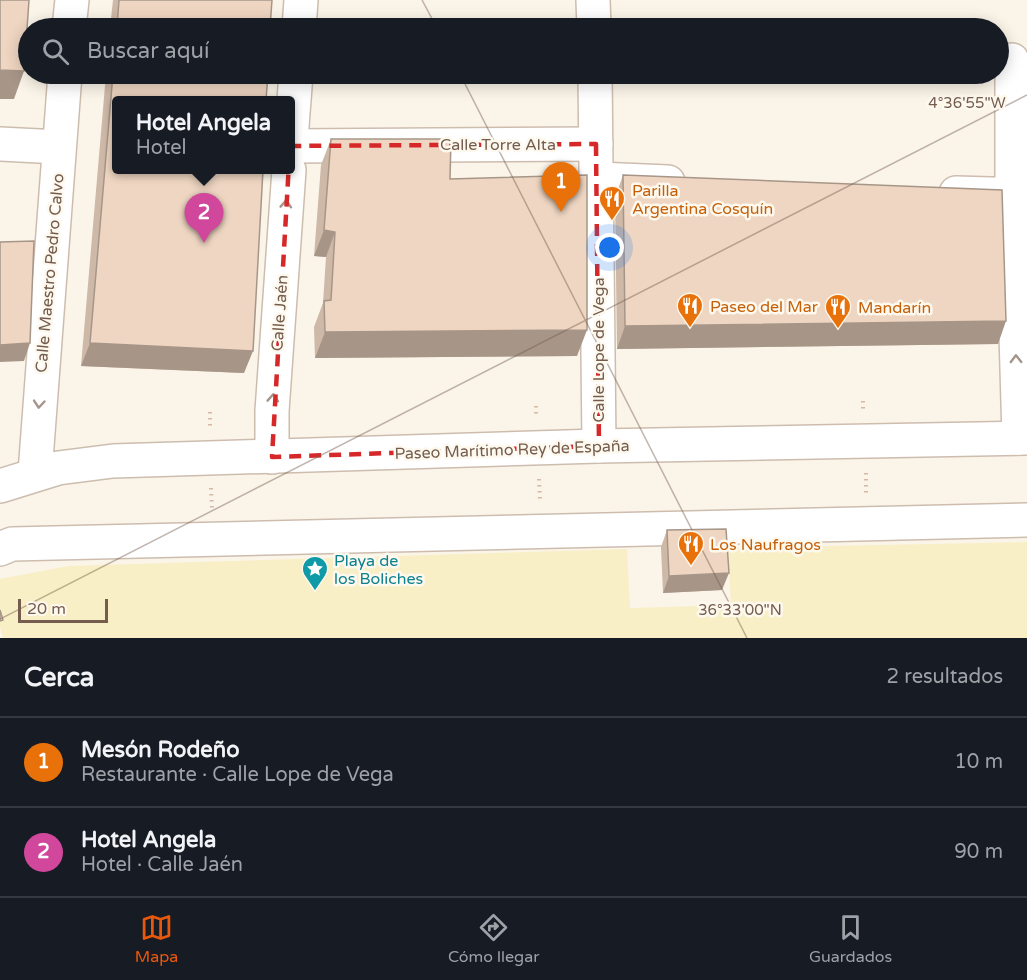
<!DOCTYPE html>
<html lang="es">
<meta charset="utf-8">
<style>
body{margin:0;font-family:"Varela Round",sans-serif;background:#242831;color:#f1f3f6}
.scale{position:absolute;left:18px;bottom:15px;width:90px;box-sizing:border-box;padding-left:6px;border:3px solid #755d4e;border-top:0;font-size:16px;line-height:21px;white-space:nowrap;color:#755d4e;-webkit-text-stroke:4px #fef9ef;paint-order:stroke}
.you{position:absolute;left:610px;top:248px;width:21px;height:21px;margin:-15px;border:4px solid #fff;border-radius:50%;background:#1a73e8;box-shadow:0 0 0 9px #1a73e833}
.badge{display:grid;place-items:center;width:39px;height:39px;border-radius:50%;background:#ea580c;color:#fff;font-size:20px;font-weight:700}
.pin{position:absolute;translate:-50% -50px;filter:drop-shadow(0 2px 3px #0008)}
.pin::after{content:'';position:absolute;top:32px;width:21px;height:18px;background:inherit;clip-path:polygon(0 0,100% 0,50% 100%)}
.popup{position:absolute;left:112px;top:96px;width:183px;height:78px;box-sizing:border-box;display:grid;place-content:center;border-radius:6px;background:#171b24;filter:drop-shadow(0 2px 4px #0005);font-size:20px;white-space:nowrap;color:#9ea1a6}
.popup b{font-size:22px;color:#f1f3f6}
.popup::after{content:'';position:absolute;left:50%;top:100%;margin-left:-12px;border:12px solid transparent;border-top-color:#171b24}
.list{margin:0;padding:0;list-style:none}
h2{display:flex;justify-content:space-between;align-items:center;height:78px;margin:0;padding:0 24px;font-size:26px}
h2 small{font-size:20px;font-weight:400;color:#9ea1a6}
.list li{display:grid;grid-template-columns:39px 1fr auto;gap:18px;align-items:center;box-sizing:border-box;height:90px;padding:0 24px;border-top:2px solid #363941}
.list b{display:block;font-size:22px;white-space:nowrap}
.list p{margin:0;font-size:20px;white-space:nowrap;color:#9ea1a6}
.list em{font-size:20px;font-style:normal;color:#9ea1a6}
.icon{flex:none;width:33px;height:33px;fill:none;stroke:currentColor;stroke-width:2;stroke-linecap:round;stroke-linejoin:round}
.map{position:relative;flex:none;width:1027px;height:638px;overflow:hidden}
.search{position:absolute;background:#171b24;box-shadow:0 3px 15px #0003;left:18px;right:18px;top:18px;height:66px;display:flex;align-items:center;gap:15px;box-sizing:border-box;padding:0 21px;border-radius:33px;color:#9ea1a6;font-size:22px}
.sheet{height:258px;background:#171b24}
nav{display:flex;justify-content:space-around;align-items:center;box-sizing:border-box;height:84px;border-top:2px solid #363941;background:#171b24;font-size:16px;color:#9ea1a6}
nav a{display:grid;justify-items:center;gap:3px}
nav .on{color:#ea580c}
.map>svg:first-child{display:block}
.sand{fill:#f9efc6}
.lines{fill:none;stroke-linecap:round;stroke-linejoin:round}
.minor-casing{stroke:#cdbdaf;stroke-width:36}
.path{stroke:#d5b9a5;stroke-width:4;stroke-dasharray:1.5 4.5;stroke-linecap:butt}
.minor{stroke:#fff;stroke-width:33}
.wall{fill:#ceb8a7}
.shaded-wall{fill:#a79688}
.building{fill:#efd6c2;stroke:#a79688;stroke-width:1.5}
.oneway{stroke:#a5968c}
.marked{fill:none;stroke:#d62828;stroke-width:4.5;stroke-dasharray:12 8;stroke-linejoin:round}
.ticks{fill:none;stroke:#755d4e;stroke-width:1.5;stroke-opacity:0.45}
.labels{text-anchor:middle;stroke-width:5;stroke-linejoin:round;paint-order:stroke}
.street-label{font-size:16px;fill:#755d4e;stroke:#fef9ef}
.food-label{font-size:16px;fill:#c56008;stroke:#fef9ef;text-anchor:start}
.culture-label{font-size:16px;fill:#0d838f;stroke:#fef9ef;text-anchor:start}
.ticks-label{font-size:15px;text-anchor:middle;fill:#755d4e;stroke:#fef9ef;stroke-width:5;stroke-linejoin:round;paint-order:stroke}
</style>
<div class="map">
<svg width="1027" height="638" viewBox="0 0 1027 638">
<rect width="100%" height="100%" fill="#fbf5e9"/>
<path class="sand" d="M1027,542V638H3L0,628V579L68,566L627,549L630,608L731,605L728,548Z"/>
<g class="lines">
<defs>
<g id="minor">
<path d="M593,0L594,28"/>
<path d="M69,28L72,0"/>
<path d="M299,28L301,0"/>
<path d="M1012,60V195L1019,438"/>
<path d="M595,74L599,446"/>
<path d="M291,139L296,74"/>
<path d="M0,144L59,147"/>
<path d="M291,146L596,144"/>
<path d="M598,179L668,182"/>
<path d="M956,193L1027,195"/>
<path d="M272,457V411L289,170"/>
<path d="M35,473L65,74"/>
<path d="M0,486L58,468L113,461L599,446L1027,438"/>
<path d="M0,549L12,544L1027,520"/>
</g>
</defs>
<use href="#minor" class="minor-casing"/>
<g class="path">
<path d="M863,401V412"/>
<path d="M536,406V418"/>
<path d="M210,412V427"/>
<path d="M866,473V493"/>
<path d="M539,479L540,501"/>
<path d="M211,488L212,508"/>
</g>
<use href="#minor" class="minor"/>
</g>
<g class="wall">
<path d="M113,0H272L270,28H110Z"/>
<path d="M106,74H268L244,373L81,366Z"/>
<path d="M331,139L450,179L577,356L315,358L314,327L323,303L326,257L314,256L321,165Z"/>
<path d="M623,175L998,344L617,349L615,198Z"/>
<path d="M667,530L722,590L663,593L661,547Z"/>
</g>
<g class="shaded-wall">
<path d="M0,70L24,71L14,99H0Z"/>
<path d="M324,230L335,232L326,257L314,256Z"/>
<path d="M1006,321L998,344L617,349L625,326Z"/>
<path d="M587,330L577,356L315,358L325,332Z"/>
<path d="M30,343L24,361L0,362V345Z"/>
<path d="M90,343L253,351L244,373L81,366Z"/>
<path d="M729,573L722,590L663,593L669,576Z"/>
</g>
<g class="building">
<path d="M0,0H29L24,71L0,70Z"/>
<path d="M119,0H272L270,28H117Z"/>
<path d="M113,74H268L266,100H117V170H263L253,351L90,343Z"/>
<path d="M331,139H451L450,179L587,175V330L325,332L324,301L331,300L335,232L324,230Z"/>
<path d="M623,175L1002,190L1006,321L625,326Z"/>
<path d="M34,241L30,343L0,345V242Z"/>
<path d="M726,529L729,573L669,576L667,530Z"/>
<path d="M0,610L3,620L0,621Z"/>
</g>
<defs><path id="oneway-chevron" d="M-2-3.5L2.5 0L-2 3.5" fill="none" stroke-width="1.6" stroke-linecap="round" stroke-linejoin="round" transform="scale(1.5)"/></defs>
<g class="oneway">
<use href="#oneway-chevron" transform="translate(286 204) rotate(-86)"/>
<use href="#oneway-chevron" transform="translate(1016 359) rotate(-91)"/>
<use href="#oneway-chevron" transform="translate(273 398) rotate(-86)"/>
<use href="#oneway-chevron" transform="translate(39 404) rotate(95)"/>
</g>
<path class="marked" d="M596,144L599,446L272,457L290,146Z"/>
<path class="ticks" d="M422,0L437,28M460,74L747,638M0,619L1027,95"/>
<defs>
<symbol id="restaurant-pin" viewBox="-11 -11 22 30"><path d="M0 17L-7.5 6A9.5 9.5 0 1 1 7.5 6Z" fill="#e8710a" stroke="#fef9ef"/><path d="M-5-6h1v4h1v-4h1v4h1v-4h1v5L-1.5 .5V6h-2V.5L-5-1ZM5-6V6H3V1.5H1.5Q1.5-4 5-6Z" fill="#fff"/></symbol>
<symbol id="sight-pin" viewBox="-11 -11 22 30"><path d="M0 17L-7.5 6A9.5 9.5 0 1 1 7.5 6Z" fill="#0f9aa8" stroke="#fef9ef"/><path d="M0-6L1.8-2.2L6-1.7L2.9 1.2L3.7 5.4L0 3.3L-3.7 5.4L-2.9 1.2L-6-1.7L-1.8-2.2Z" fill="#fff"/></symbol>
</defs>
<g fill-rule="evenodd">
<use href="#restaurant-pin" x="597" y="184" width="30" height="40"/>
<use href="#restaurant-pin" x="675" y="291" width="30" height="40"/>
<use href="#restaurant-pin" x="823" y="292" width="30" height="40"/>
<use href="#restaurant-pin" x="676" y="529" width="30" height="40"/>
<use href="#sight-pin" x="300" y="554" width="30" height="40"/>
</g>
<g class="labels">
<g class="street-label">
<text x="498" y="150">Calle Torre Alta</text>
<text transform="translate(49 273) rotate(-85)" y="6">Calle Maestro Pedro Calvo</text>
<text transform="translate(279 313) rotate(-86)" y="6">Calle Jaén</text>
<text transform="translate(598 350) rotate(-90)" y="6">Calle Lope de Vega</text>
<text transform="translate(512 449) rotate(-2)" y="6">Paseo Marítimo Rey de España</text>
</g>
<g class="food-label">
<text x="632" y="196">Parilla<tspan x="632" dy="18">Argentina Cosquín</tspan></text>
<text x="710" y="312">Paseo del Mar</text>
<text x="858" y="313">Mandarín</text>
<text x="710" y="550">Los Naufragos</text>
</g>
<g class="culture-label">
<text x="334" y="566">Playa de<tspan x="334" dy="18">los Boliches</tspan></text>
</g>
</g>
<g class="ticks-label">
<text x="967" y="108">4°36'55"W</text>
<text x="740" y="615">36°33'00"N</text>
</g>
</svg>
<div class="scale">20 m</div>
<div class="you"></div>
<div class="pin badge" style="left:561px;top:212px;background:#e8710a">1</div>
<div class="pin badge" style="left:204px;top:243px;background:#d1479c">2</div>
<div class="popup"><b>Hotel Angela</b>Hotel</div>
<div class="search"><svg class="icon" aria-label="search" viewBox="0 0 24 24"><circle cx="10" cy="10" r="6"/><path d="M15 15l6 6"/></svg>Buscar aquí</div>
</div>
<section class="sheet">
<h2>Cerca<small>2 resultados</small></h2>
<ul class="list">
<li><span class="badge" style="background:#e8710a">1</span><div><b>Mesón Rodeño</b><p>Restaurante · Calle Lope de Vega</p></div><em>10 m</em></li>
<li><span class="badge" style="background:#d1479c">2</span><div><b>Hotel Angela</b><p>Hotel · Calle Jaén</p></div><em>90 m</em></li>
</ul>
</section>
<nav>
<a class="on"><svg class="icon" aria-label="map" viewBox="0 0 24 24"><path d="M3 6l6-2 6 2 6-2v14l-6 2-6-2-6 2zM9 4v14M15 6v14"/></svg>Mapa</a>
<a><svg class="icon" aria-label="directions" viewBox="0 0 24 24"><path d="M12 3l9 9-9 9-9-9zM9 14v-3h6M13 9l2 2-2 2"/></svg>Cómo llegar</a>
<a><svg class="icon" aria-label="saved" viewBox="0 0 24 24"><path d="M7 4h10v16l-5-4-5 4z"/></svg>Guardados</a>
</nav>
